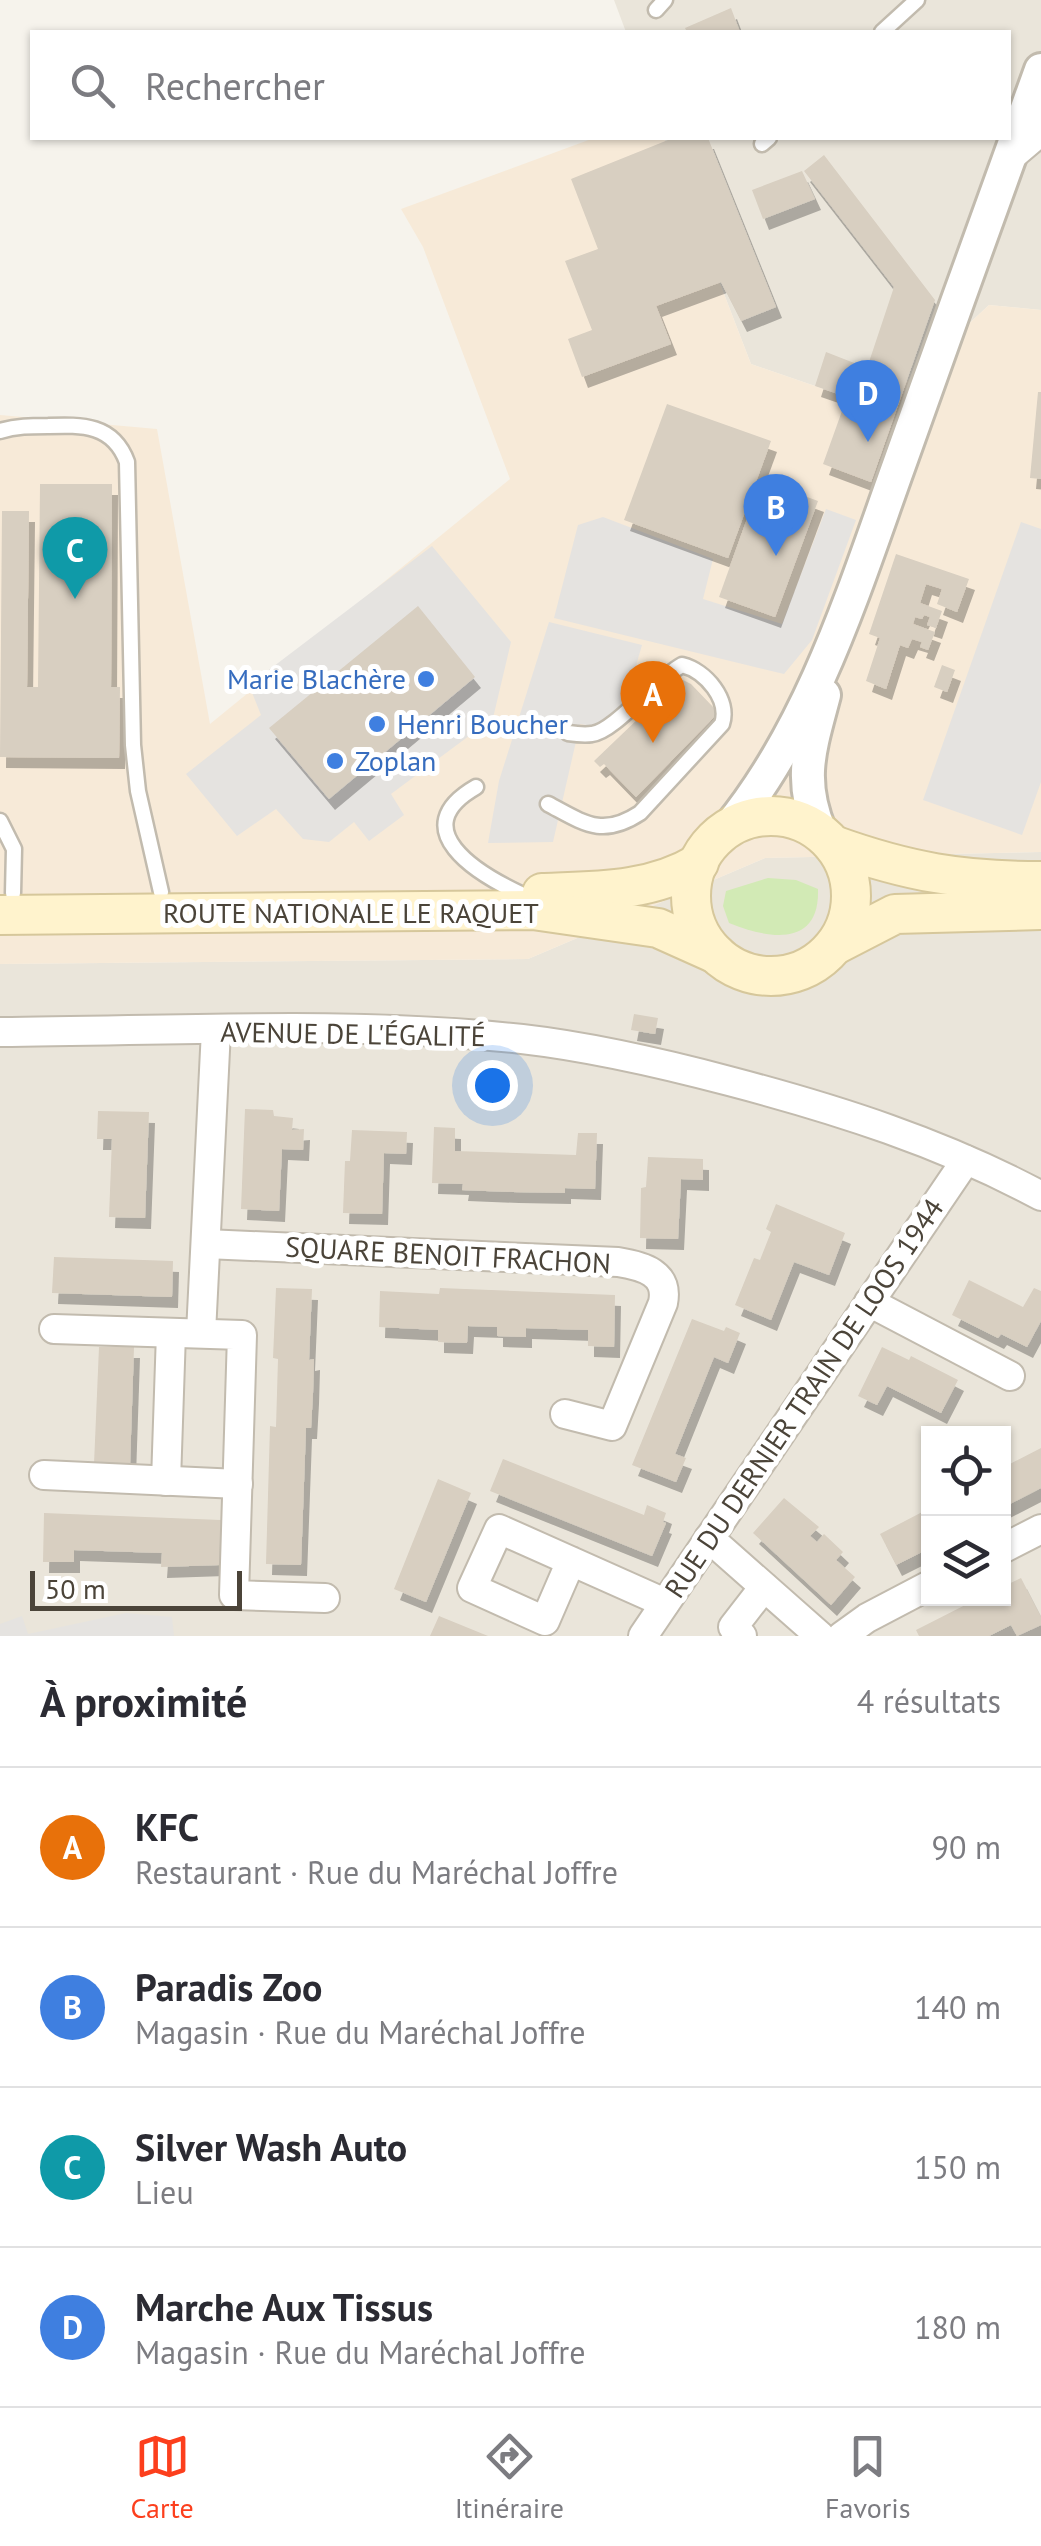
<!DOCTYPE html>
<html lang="fr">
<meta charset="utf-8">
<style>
body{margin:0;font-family:"PT Sans",sans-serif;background:#f7f7f7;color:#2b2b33}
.controls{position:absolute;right:30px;bottom:30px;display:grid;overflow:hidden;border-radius:0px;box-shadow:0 2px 8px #0004}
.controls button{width:90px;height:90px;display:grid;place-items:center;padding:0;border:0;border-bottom:2px solid #e1e1e2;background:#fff;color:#2b2b33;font:50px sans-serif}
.scale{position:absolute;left:30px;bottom:25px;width:212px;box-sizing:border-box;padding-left:10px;border:5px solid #4b4439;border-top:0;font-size:28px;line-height:35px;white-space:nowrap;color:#4b4439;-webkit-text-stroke:8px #fff;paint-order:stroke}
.you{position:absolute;left:492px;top:1085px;width:35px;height:35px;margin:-25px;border:8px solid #fff;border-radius:50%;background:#1a73e8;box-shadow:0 0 0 15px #1a73e833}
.badge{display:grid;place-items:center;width:65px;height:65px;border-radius:50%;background:#fc3f1d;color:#fff;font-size:32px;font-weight:700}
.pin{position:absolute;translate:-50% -82px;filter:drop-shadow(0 2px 5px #0008)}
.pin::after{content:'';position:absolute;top:52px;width:35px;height:30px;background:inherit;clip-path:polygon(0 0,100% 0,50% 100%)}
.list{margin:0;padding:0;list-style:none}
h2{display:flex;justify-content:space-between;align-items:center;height:130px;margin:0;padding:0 40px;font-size:42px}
h2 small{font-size:32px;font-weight:400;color:#7c7c81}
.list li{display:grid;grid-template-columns:65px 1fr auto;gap:30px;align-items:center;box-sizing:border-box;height:160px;padding:0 40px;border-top:2px solid #e1e1e2}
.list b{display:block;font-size:38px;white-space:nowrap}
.list p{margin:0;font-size:32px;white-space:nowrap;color:#7c7c81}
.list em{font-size:32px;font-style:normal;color:#7c7c81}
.icon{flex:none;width:55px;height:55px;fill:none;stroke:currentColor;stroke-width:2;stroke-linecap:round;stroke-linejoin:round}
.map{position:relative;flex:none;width:1041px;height:1636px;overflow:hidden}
.search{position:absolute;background:#fff;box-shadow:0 2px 8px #0004;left:30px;right:30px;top:30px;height:110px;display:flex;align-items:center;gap:25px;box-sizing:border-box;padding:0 35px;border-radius:0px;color:#7c7c81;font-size:38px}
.sheet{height:770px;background:#fff}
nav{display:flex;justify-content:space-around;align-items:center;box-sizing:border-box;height:140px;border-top:2px solid #e1e1e2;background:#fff;font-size:28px;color:#7c7c81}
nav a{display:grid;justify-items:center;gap:5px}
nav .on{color:#fc3f1d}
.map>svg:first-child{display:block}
.residential{fill:#eae5da;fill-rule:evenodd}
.commercial{fill:#f7ead8}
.green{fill:#d2eab5}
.parking{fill:#e5e3e0}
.building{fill:#d8cfc1;filter:url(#shadow)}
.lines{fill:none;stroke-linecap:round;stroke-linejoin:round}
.service-casing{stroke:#c2bbae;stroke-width:19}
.minor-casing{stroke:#c2bbae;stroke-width:32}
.tertiary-casing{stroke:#c2bbae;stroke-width:38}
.secondary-casing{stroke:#d6c79b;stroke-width:42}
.service{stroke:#fff;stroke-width:14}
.minor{stroke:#fff;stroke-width:28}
.tertiary{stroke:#fff;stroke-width:32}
.secondary{stroke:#fff3cd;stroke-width:38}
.shop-dot{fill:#3f7fe0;stroke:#fff;stroke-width:4}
.labels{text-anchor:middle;stroke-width:10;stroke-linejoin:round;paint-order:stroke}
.shop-label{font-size:28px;fill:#366cbe;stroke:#fff;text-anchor:start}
.street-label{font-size:28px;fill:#4b4439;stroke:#fff}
</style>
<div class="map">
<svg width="1041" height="1636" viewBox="0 0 1041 1636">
<defs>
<filter id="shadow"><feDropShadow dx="6" dy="11" stdDeviation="0" flood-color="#0004"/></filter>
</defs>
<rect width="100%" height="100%" fill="#f6f3ec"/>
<g class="residential">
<path d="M614,0H1041V310L989,305L906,382L859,364L847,397L751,364L664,138H1008V32H626Z"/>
<path d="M1041,852V1636H0V964L528,959L765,858ZM928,1434H1004V1598H928Z"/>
</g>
<path class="commercial" d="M594,138H664L751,364L847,397L859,364L906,382L989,305L1041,310V852L765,858L528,959L0,964V415L157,429L210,724L510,479L423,247L401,209Z"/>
<path class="green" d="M768,878L796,880L818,889C820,948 768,939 729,923L723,906L726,891Z"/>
<g class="parking">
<path d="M826,509L856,520L812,640L784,674L554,618L578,525L603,517L713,559L703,599L782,624Z"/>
<path d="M1021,522L1041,529V782L1022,835L923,800Z"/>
<path d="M432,546L511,642L493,718L391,794L404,815L369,841L354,822L329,842L303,839L276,809L237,836L186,774L261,715L249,685Z"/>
<path d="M549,622L642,645L625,704L599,727L580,724L553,842L488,843L499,781Z"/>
<path d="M126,1613L172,1617L174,1636H0V1624L22,1616L28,1634Z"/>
</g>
<g class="building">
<path d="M731,8L740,32H687L685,28Z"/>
<path d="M667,138H708L776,307L741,321L721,282L656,306L671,344L582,377L568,339L592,330L565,261L598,249L571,179L668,140Z"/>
<path d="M824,155L935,300L871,482L823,464L847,397L815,386L826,352L867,368L894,287L804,171Z"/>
<path d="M802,171L815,199L763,219L752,190Z"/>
<path d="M1038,392H1041V479L1030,478Z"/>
<path d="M667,404L771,441L728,558L624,520Z"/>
<path d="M761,480L818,501L775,617L719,597Z"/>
<path d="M40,484H112L111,687H120L119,758L0,757L2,511H29L27,687H38Z"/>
<path d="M896,554L969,579L957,612L937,604L942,589L926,584L920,603L942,611L936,628L927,625L930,617L924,615L922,619L915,617L913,624L935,632L928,650L920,647L922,642L912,639L908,648L900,645L886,689L866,681L880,638L869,634Z"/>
<path d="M418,606L475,677L329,799L269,728Z"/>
<path d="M942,665L955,670L947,692L934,687Z"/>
<path d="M683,680L691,684L715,709L716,715L636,797L604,764L600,767L594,761L666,692Z"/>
<path d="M634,1014L658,1018L655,1034L631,1030Z"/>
<path d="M245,1109L273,1110L274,1116L293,1118L292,1130L304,1129L303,1150L282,1149L279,1211L241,1209Z"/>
<path d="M98,1111L149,1112L145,1218L109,1217L112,1139H97Z"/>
<path d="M434,1127L455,1128V1151L576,1155L578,1133H597L595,1189L565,1188V1193L513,1192L462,1190L463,1184L432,1183Z"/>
<path d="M352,1130L407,1132L406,1154L384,1153L382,1214L343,1213L345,1161H350Z"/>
<path d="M648,1157L703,1159V1180L681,1179L678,1239L640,1238L641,1188L646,1187Z"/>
<path d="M776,1204L845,1233L829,1275L794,1262L771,1320L735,1305L754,1258L760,1260L771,1232L766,1229Z"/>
<path d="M54,1257L173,1261L172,1297L52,1293Z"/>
<path d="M969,1280L1023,1307L1034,1288L1041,1291V1321L1027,1347L1001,1334L998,1338L952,1315Z"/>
<path d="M276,1288L312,1289L309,1360L314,1359L313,1393L311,1428H306L301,1565L266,1564L270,1426L276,1427L278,1359L273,1358Z"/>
<path d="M440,1288L615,1295L614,1347L588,1346V1330L526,1328V1337L497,1336V1327L468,1326L467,1343L438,1342V1330L379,1327L380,1291L439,1294Z"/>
<path d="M692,1319L724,1331L726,1327L740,1333L728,1363L714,1357L675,1454L686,1458L676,1482L632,1465Z"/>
<path d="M99,1347H134L130,1465L94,1464Z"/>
<path d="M882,1347L909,1360L911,1356L958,1380L941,1413L887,1386L877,1405L858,1396Z"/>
<path d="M1041,1448V1488L1004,1507V1467Z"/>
<path d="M503,1459L644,1515L647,1505L666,1513L663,1522L666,1523L652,1556L490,1491Z"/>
<path d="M438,1479L471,1493L426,1602L394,1589Z"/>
<path d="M784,1498L819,1527L810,1536L817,1542L824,1534L843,1552L836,1560L855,1577L831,1605L753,1533Z"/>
<path d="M928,1509V1549L896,1565L880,1534Z"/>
<path d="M44,1513L221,1520L219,1565L161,1567L162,1553L74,1550V1562H43Z"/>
<path d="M1021,1578L1041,1617V1625L1017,1636L1011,1625L989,1636H919L916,1630L979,1598H1004V1586Z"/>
<path d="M439,1616L488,1636H430Z"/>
</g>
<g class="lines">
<defs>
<g id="service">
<path d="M656,10L665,0"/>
<path d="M882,32L917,0"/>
<path d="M762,144L769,138"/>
<path d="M0,431C16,426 31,426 48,426C82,425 113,424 127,462L133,745L138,791L161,892"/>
<path d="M476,787C403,829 478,874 521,894"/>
<path d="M548,804C584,823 602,838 640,813L722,724C730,700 706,671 682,665C656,679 614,732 592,734C585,735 575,734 568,733"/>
<path d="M0,821L14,849L13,893"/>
</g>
<g id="minor">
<path d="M1009,158L1041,131"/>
<path d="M0,1032C171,1031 352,1020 522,1039C592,1047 661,1063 729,1081C836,1109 943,1143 1041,1196"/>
<path d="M206,1244L618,1262C643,1266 669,1273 663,1303L612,1426L565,1414"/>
<path d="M869,1302L1010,1376"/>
<path d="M54,1329L242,1335L234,1595L325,1598"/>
<path d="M201,1333L216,1030"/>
<path d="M44,1475L238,1484"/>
<path d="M166,1481L171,1333"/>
<path d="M709,1538L820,1636"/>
<path d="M1004,1548L1041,1529"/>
<path d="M571,1561L545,1621L472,1588L499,1529L665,1603"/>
<path d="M643,1636L966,1160"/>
<path d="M742,1636L733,1627L764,1587"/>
<path d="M842,1636L867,1618L928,1586"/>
</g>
<g id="tertiary">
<path d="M728,829C813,725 854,590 899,465C946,333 993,202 1041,70"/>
<path d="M820,832C798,779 810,748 824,695"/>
</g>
<g id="secondary">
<circle cx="771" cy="896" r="80"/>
<path d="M833,845C908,872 962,881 1041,881"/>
<path d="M542,893C597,891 651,892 699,863"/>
<path d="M0,915L533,910L658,928L716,954"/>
<path d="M835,945L895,914L1041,910"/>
</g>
</defs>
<use href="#service" class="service-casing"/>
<use href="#minor" class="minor-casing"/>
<use href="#tertiary" class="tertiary-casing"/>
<use href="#secondary" class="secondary-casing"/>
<use href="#service" class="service"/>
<use href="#minor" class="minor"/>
<use href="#tertiary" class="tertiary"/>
<use href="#secondary" class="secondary"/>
</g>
<g class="shop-dot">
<circle cx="426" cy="679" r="10"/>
<circle cx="377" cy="724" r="10"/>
<circle cx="335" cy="761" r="10"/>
</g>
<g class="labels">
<g class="shop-label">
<text x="406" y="689" text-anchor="end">Marie Blachère</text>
<text x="397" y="734">Henri Boucher</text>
<text x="355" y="771">Zoplan</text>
</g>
<g class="street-label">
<text x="351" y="923">ROUTE NATIONALE LE RAQUET</text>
<text transform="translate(353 1034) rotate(1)" y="10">AVENUE DE L'ÉGALITÉ</text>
<text transform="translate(448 1255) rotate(3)" y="10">SQUARE BENOIT FRACHON</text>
<text transform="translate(804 1398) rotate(-56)" y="10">RUE DU DERNIER TRAIN DE LOOS 1944</text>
</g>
</g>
</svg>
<div class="controls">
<button><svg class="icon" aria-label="locate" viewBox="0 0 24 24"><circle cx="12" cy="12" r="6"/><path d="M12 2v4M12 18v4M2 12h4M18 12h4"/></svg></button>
<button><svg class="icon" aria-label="layers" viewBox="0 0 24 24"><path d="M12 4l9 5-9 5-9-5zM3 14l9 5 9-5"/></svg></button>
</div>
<div class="scale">50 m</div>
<div class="you"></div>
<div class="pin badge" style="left:653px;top:743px;background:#e8710a">A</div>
<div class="pin badge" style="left:776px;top:556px;background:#3f7fe0">B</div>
<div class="pin badge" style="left:75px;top:599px;background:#0f9aa8">C</div>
<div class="pin badge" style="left:868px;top:442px;background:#3f7fe0">D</div>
<div class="search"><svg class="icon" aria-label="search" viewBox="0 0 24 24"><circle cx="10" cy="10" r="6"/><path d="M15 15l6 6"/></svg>Rechercher</div>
</div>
<section class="sheet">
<h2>À proximité<small>4 résultats</small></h2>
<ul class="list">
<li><span class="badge" style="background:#e8710a">A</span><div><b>KFC</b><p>Restaurant · Rue du Maréchal Joffre</p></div><em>90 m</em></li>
<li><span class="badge" style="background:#3f7fe0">B</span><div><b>Paradis Zoo</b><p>Magasin · Rue du Maréchal Joffre</p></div><em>140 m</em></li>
<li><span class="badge" style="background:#0f9aa8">C</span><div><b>Silver Wash Auto</b><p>Lieu</p></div><em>150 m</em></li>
<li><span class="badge" style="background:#3f7fe0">D</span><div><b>Marche Aux Tissus</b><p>Magasin · Rue du Maréchal Joffre</p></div><em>180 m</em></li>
</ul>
</section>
<nav>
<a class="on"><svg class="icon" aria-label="map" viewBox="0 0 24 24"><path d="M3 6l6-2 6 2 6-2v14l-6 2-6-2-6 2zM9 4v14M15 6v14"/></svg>Carte</a>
<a><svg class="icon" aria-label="directions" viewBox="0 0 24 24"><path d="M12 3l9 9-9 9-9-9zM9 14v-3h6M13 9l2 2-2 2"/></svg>Itinéraire</a>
<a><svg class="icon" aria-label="saved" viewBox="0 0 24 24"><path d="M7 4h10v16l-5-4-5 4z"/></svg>Favoris</a>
</nav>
